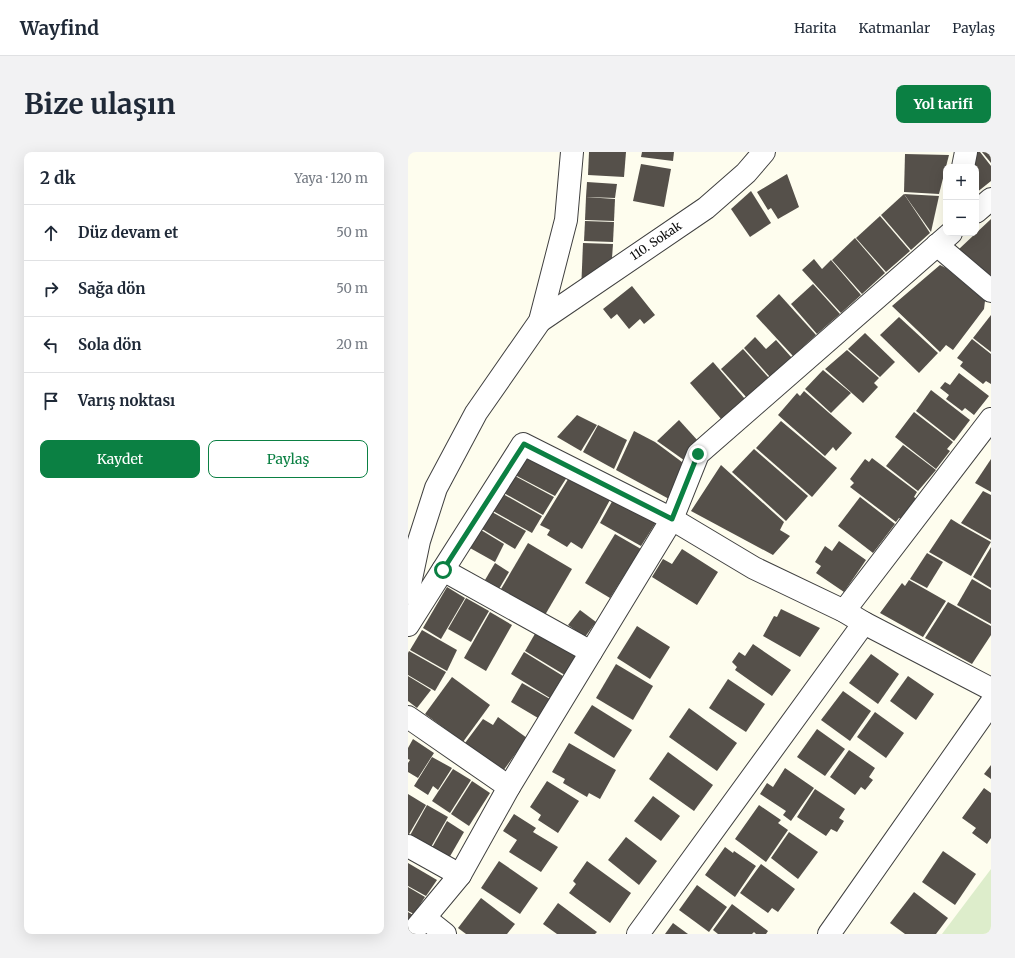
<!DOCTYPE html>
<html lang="tr">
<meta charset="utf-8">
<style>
body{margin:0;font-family:Merriweather,serif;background:#f2f2f3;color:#1f2937}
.controls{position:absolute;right:12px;top:12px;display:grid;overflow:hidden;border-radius:8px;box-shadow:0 4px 16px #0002}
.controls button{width:36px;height:36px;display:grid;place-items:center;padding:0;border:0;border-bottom:1px solid #e0e1e3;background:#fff;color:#1f2937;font:20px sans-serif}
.stop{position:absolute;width:12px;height:12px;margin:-9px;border:3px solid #0b8043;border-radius:50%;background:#fff}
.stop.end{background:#0b8043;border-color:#fff;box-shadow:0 1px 4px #0008}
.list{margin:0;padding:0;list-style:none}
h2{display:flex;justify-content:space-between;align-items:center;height:52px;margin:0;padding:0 16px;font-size:17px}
h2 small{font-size:13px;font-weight:400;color:#747a83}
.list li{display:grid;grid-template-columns:26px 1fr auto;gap:12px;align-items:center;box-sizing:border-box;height:56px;padding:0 16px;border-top:1px solid #e0e1e3}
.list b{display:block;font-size:15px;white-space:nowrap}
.list em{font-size:13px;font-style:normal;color:#747a83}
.actions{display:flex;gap:8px;padding:12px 16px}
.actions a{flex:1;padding:9px 0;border:1px solid #0b8043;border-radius:8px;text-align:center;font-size:14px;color:#0b8043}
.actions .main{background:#0b8043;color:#fff}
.icon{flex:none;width:22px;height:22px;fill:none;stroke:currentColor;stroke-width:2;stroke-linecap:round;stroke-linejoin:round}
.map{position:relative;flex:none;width:583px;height:782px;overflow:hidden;border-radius:8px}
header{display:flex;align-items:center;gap:24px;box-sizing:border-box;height:56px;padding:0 20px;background:#fff;border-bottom:1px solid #e0e1e3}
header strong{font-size:19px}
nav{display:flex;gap:22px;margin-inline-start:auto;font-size:14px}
.intro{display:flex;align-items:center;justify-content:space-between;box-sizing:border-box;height:96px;padding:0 24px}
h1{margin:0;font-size:28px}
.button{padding:10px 18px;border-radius:8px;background:#0b8043;color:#fff;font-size:14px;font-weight:700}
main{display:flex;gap:24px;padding:0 24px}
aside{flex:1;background:#fff;border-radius:8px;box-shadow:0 4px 16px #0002}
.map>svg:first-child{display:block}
.pitch{fill:#ddedcb}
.building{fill:#55504a}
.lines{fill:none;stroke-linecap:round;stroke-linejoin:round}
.minor-casing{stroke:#404040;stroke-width:24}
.minor{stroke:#fff;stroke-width:22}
.route{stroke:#0b8043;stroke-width:5}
.labels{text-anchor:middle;stroke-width:4;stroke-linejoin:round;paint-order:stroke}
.street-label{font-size:12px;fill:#0d0d0d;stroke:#fff}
</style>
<header>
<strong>Wayfind</strong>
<nav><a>Harita</a><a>Katmanlar</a><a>Paylaş</a></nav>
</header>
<div class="intro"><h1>Bize ulaşın</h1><a class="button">Yol tarifi</a></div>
<main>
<aside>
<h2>2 dk<small>Yaya · 120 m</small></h2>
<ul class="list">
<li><svg class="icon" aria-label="ahead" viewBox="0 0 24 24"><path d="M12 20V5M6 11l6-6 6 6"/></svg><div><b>Düz devam et</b></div><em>50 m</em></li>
<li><svg class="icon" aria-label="right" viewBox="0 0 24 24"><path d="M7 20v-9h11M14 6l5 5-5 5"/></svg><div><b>Sağa dön</b></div><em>50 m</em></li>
<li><svg class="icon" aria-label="left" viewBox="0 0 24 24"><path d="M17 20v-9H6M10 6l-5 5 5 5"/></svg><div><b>Sola dön</b></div><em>20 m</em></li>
<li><svg class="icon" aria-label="arrive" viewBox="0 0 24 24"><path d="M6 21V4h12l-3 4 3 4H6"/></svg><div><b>Varış noktası</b></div></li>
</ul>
<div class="actions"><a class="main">Kaydet</a><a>Paylaş</a></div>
</aside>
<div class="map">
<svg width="583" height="782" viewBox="0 0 583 782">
<rect width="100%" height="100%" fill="#fefdee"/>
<path class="pitch" d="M583,717V782H534Z"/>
<g class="building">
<path d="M181,0H218L216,25L180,23Z"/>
<path d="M234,0H266L265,9L233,5Z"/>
<path d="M564,0H572L583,14V29L568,41V15H561Z"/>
<path d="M574,0H583V11Z"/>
<path d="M497,2L541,3L531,42L496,40Z"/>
<path d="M233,12L263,17L256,55L225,49Z"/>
<path d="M379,22L391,55L370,67L363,56L360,58L349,40Z"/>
<path d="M179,30L209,32L207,46L178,45Z"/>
<path d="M343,39L363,71L342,85L323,57Z"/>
<path d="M496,42L531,44L523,80Z"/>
<path d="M496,42L522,81L503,98L473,63Z"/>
<path d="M178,45L207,47L206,69L177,68Z"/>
<path d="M472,64L502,99L478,120L448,86Z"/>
<path d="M583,67V125L550,98Z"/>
<path d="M177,69L206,70L205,90L176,89Z"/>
<path d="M447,86L477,121L454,142L424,108Z"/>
<path d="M175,91L205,92L203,120L173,140Z"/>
<path d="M406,107L414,117L423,108L453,143L433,161L394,118Z"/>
<path d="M532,113L538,116L577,149L576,157L545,198L538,193L532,200L484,154Z"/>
<path d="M405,132L432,162L409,182L383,152Z"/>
<path d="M224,134L247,163L236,172L232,167L221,177L209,162L203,167L195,157Z"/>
<path d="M371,142L408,183L385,204L348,164Z"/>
<path d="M583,163V200L565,186Z"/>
<path d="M491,165L530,201L511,221L472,183Z"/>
<path d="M457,181L487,210L472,225L440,197Z"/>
<path d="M347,185L358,197L368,188L384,206L362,225L336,196Z"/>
<path d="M564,187L583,202V232L578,229L575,232L552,214L555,210L549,206Z"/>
<path d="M335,197L361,226L339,246L313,217Z"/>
<path d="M439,198L471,226L466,231L470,235L455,251L417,217Z"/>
<path d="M305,210L337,247L314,268L282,231Z"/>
<path d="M415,218L443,241L423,261L397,237Z"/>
<path d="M551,221L581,244L566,263L557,256L554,259L538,247L541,243L532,236L537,230L542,233Z"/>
<path d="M523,238L562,268L546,289L508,259Z"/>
<path d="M396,239L444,281L428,299L425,295L417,304L370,263L389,241L392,244Z"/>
<path d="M506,260L545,290L539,297L542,299L528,317L487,285Z"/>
<path d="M169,263L189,273L173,299L149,285Z"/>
<path d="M271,268L291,290L280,311L249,289Z"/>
<path d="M373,269L429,316L404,345L348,296Z"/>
<path d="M190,273L219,288L206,317L175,300Z"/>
<path d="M226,279L247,290L278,313L261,347L208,318Z"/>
<path d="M495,293L528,318L510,339L478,314Z"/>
<path d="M346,297L400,344L378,369L324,320Z"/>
<path d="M121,301L161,322L147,344L107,323Z"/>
<path d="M464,306L509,340L506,345L510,348L495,368L491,366L488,370L442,335L446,331L442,327L457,307L461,310Z"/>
<path d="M583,307V340L567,331Z"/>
<path d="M313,313L376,370L372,378L382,384L365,403L283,359Z"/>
<path d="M107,324L146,345L135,363L96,341Z"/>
<path d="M162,324L203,346L190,370L174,397L163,390L159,395L139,383L142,378L132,373Z"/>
<path d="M575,339L583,343V388L553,371Z"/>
<path d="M95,342L134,364L124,381L85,359Z"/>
<path d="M452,345L487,372L465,401L430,374Z"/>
<path d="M206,346L249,369L233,394L192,371Z"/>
<path d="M84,360L118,379L107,397L74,377Z"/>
<path d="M543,367L551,372L583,390L563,424L521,400Z"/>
<path d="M73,378L96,392L87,410L62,396Z"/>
<path d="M207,382L233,397L202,446L177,431Z"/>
<path d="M431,389L458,408L436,440L408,421L413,414L407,410L417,394L424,399Z"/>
<path d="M120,391L164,417L137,463L93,437Z"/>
<path d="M583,395V436L565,425Z"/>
<path d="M274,397L310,420L289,453L244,425L255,407L264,412Z"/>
<path d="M519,401L535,410L519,436L502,427Z"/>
<path d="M87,411L101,420L91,437L77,428Z"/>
<path d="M564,427L583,438V472L549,453Z"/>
<path d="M501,428L538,449L515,485L472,461L494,431L497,434Z"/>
<path d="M39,435L57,446L33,487L15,476Z"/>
<path d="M58,446L81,459L63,490L40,477Z"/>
<path d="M540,450L583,474V483L564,512L517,486Z"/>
<path d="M373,457L412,476L392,505L355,484L366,464L369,465Z"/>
<path d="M172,458L188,470L177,485L160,473Z"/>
<path d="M82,460L104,473L78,519L56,506Z"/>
<path d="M229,474L262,495L242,527L209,506Z"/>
<path d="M14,478L49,498L39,519L2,498Z"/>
<path d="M128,480L171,506L160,525L117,499Z"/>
<path d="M345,492L383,518L364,544L327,518L329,515L324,510L331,500L337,504Z"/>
<path d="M1,499L38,520L27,539L0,523V501Z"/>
<path d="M116,500L155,524L142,546L103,522Z"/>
<path d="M463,502L491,522L470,552L441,531Z"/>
<path d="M208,512L245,534L225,568L188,546Z"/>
<path d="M0,524L23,538L9,556L0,549Z"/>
<path d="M500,524L526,542L508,568L482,549Z"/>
<path d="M44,525L82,553L55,590L17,562Z"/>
<path d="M320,527L357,552L338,580L301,556Z"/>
<path d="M114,531L142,547L130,566L103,550Z"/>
<path d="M435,539L463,559L442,589L413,568Z"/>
<path d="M184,553L224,578L206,606L166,581Z"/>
<path d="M281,556L329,591L309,619L261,585Z"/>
<path d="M467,560L496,581L478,606L449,585Z"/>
<path d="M90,565L119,586L95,619L57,591L75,567L85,573Z"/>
<path d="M409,577L437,597L417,624L389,605Z"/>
<path d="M5,587L26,601L10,626L0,620V611L2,608L0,607V596Z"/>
<path d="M161,591L208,618L192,647L181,641L179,645L155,631L157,627L144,620Z"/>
<path d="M441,598L467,616L461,625L465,628L457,638L453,635L447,643L422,625Z"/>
<path d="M260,600L305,633L286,659L241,627Z"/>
<path d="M24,605L44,616L30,638L25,634L20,643L6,634Z"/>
<path d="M583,613V627L576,622Z"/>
<path d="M377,616L406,636L383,669L375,663L378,659L352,642L359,631L365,635Z"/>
<path d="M45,617L63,628L42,661L24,649Z"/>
<path d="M64,629L82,641L61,674L43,662Z"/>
<path d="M139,629L171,649L150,681L130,668L133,663L122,655Z"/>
<path d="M576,636L583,641V686L579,692L564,681L568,676L554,666Z"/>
<path d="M407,637L437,657L431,666L436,669L429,680L423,677L418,684L389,665Z"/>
<path d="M0,642L18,653L0,684Z"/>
<path d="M245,644L272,664L253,689L226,669Z"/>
<path d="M19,653L40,665L19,702L0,687Z"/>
<path d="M351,653L373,668L370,671L380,678L358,710L327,687Z"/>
<path d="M106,662L128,676L125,680L150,695L133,720L101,700L109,688L95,679Z"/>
<path d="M39,669L56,680L37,713L20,703Z"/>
<path d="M381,680L410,700L390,727L363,706Z"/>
<path d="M218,685L249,709L231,733L200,708Z"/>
<path d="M317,695L325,701L326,699L348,714L327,745L297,723Z"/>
<path d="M535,699L568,722L547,753L514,730Z"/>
<path d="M91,709L130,736L112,762L73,736Z"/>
<path d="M179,709L223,741L202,771L161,741L168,732L165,729Z"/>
<path d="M0,711L29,728L18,744L0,734Z"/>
<path d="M353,712L387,737L370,760L364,756L360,761L332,741Z"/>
<path d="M289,733L319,755L301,780L271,758Z"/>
<path d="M0,735L17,745L6,762L0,759Z"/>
<path d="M506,740L540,766L528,782H497L482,771Z"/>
<path d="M73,746L107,772L99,782H58L50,776Z"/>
<path d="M150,751L189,780L187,782H149L135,772Z"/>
<path d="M324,752L360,779L358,782H348L346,780L344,782H310L305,778Z"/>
<path d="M0,760L5,763L0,771Z"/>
<path d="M265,771L280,782H257Z"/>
</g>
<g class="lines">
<defs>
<g id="minor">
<path d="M555,15L558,0"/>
<path d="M568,60L583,47"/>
<path d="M529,93L583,139"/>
<path d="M132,169L298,56L338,21L356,0"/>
<path d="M35,418L183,500"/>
<path d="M0,441L11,389L28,336L68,261L132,169L158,68L164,0"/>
<path d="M436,459L583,267"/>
<path d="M0,473L115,292L264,367L346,416L436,459L456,471L583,537"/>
<path d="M0,565L101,635"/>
<path d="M0,694L52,723"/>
<path d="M17,766L37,782"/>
<path d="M3,782L52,723L101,635L264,367L290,302L543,81"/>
<path d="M230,782L456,471"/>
<path d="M421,782L583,551"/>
</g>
</defs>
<use href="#minor" class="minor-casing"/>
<use href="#minor" class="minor"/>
</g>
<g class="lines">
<path class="route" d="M35,418L116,292L264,367L290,302"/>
</g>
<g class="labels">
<g class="street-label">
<text transform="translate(248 89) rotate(-34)" y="4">110. Sokak</text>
</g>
</g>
</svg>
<div class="controls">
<button>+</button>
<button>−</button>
</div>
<div class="stop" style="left:35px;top:418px"></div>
<div class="stop end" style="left:290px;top:302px"></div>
</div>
</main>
